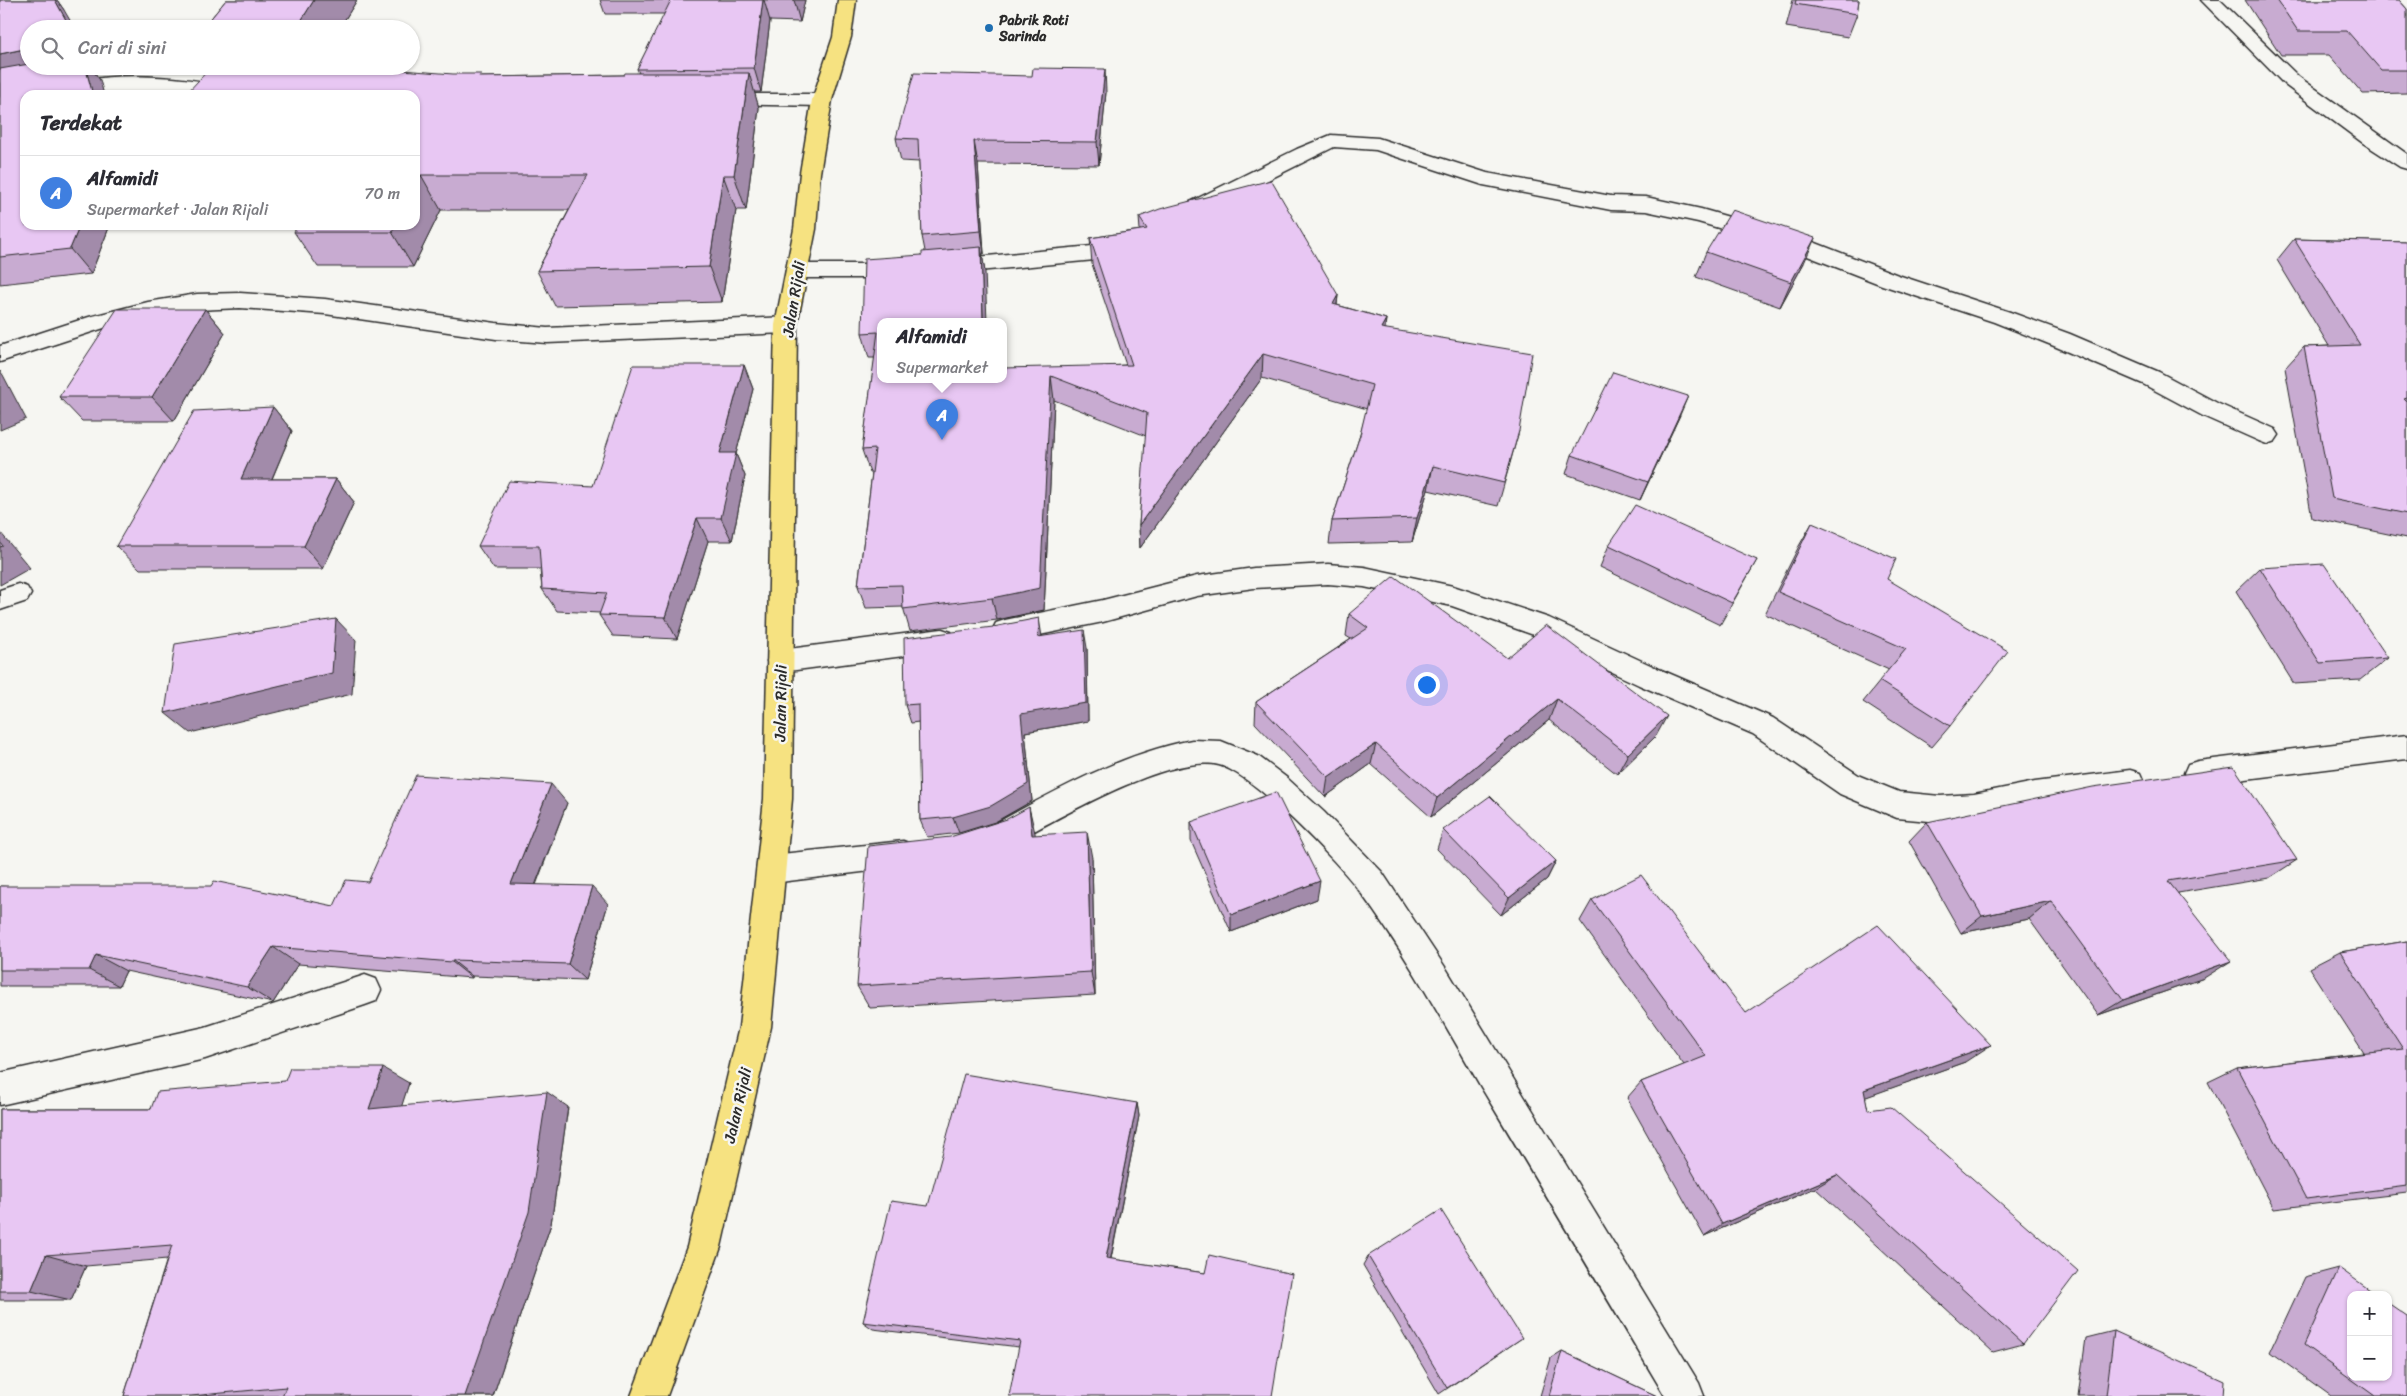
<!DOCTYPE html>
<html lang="id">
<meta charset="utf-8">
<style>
body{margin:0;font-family:Sriracha,sans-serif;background:#f2f2f3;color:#2b2b33}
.controls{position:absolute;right:15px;bottom:15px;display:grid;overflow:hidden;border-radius:10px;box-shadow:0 1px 4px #0004}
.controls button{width:45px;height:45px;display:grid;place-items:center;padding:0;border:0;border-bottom:1px solid #e1e1e2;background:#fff;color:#2b2b33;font:25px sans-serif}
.you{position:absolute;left:1426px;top:684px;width:18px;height:18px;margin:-12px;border:4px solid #fff;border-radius:50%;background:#1a73e8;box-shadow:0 0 0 8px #1a73e833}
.badge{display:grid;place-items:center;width:32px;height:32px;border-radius:50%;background:#ea580c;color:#fff;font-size:16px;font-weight:700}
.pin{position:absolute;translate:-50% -41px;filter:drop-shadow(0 1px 2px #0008)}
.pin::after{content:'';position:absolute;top:26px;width:18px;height:15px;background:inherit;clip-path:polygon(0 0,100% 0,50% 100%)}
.popup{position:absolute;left:877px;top:318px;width:130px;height:65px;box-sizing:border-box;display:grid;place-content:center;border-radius:10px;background:#fff;filter:drop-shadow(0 1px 4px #0005);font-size:16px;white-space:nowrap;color:#7c7c81}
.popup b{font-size:19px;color:#2b2b33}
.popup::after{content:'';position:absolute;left:50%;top:100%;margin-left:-10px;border:10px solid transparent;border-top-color:#fff}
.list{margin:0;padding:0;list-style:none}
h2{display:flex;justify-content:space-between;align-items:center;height:65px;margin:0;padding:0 20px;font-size:21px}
h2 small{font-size:16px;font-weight:400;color:#7c7c81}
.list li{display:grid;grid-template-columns:32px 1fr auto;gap:15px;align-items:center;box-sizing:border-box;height:75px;padding:0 20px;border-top:1px solid #e1e1e2}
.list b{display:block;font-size:19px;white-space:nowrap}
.list p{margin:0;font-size:16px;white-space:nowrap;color:#7c7c81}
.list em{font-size:16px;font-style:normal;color:#7c7c81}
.icon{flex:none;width:28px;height:28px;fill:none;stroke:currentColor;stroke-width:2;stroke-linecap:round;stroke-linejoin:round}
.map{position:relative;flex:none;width:2407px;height:1396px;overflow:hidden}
.search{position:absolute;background:#fff;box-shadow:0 1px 4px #0004;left:20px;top:20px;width:400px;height:55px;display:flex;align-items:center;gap:12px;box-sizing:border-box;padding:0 18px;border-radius:28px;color:#7c7c81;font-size:19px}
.panel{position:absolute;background:#fff;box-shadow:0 1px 4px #0004;left:20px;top:90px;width:400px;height:140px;border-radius:15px}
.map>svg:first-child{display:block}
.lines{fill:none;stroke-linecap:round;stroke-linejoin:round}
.minor-casing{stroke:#2b2b2b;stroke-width:3}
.highway-casing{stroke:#2b2b2b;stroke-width:3}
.minor{fill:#f6f6f2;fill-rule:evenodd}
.highway{fill:#f6e281;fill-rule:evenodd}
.wall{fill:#c8abd1;stroke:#2b2b2b}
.shaded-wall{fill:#a28baa;stroke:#2b2b2b}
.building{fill:#e8c7f3;stroke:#2b2b2b}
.poi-dot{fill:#1f6fb2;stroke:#f6f6f2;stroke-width:2}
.labels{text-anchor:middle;stroke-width:5;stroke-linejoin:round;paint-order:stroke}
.far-poi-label{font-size:14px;font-weight:bold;fill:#2b2b2b;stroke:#f6f6f2;text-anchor:start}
.street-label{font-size:16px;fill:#2b2b2b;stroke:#f6f6f2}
</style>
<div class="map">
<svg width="2407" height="1396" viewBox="0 0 2407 1396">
<rect width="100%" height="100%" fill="#f6f6f2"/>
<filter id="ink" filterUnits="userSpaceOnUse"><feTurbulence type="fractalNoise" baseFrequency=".02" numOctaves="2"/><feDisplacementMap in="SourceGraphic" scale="10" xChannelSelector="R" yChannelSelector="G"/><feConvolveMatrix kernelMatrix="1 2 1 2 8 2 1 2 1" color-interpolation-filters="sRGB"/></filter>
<g filter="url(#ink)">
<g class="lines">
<defs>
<g id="minor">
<path d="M2201,0H2220L2299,77L2407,154V169L2400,167L2363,143L2285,85Z"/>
<path d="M94,66H184L242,73L249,75L252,79L249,83L242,85C202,80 161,73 120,75C80,77 40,87 0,96V84Z"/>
<path d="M719,94H822L829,96L832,100L829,104L822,106L712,104L709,100L712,96Z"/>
<path d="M1331,135L1378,138L1487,173L1611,196L1646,197L1701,209L1803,238L1898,275L2010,312L2070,334L2159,372L2219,404L2275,429L2279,435L2275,441L2267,444L2259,441L2203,416L2143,384L2054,346L1994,322L1882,285L1787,248L1698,222L1646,211L1611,210L1483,185L1376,150L1334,147L1202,213L1195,215L1188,213L1185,208L1188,203L1297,149Z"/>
<path d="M1127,233L1135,235L1138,240L1135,245L1095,260L945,274L937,272L934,267L937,262L945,260L1092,246Z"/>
<path d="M797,264H900L908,266L911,271L908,276L900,278H797L789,276L786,271L789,266Z"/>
<path d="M240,293L325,299L496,323L547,328L786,317L794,320L797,325L794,330L786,333L547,343L496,339L325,314L240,308L197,310L148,317L104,328L0,362V346L89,317L148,302L197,294Z"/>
<path d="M1328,564L1364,567L1453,586L1549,618L1659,669L1773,718L1860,776L1899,792L1940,796L1974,794L2035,782L2130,770L2140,773L2144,782L2140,791L2130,794L2035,808L1974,820L1940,822L1897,818L1840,794L1753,734L1639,685L1531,634L1452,606L1364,587L1328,584L1254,588L1197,596L1103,622L1005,642L996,639L992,631L996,623L1005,620L1103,600L1197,576L1254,568Z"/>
<path d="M18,584L27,587L31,594L27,601L0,610V590Z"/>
<path d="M942,629L951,632L955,640L951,648L942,651L781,672L771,669L767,661L771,653L781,650Z"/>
<path d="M2407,735V759L2198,785L2188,782L2184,773L2188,764L2198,761Z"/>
<path d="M1192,740L1221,741L1258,756L1287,778L1324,812L1382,872L1447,970L1699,1383L1704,1396H1665C1604,1293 1543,1190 1481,1087C1443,1022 1406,954 1361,893C1339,863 1254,774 1219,765C1169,753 1055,820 1009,845L999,849L989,845L984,836L989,827C1053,792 1120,754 1192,740Z"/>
<path d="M903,841L913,845L918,854L913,863L903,867L772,883L761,879L757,869L761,859L772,855Z"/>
<path d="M365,975L376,979L381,990L376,1001L365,1005L205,1059L0,1105V1073L205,1027Z"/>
</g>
<path id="highway" d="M838,0H856L851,37L832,100L820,173L816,229L797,325L792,799L771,1027L721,1247L667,1396H631L687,1247L739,1027L764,799L775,325L794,229L800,173L812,100L833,37Z"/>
</defs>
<use href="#minor" class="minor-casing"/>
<use href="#highway" class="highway-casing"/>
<use href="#minor" class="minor"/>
<use href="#highway" class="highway"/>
</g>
<g class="wall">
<path d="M0,0H57L64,10L29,66H90L100,80L25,225H110L91,274L0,284Z"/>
<path d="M226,0H357L339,29H213L208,22Z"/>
<path d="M600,0H805L800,22L770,21L761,92H754L759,108L746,210H736L722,302L555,306L537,271L569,210H441L413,267H318L294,232L415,95L482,77L624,75L639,73L637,69L665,14H605Z"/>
<path d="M1793,0H1859L1857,14L1848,37L1786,27Z"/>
<path d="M2245,0H2399L2407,9V93L2363,94L2329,55H2281Z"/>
<path d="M1106,92L1099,165L978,164L984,254H982L985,272L881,379L1126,365L1092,264L1090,238L1140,230L1139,217L1338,295L1337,305L1386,319L1385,328L1519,431L1498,506L1428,490L1412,542L1329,544L1332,521L1360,435L1367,409L1262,378L1140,548L1139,525L1146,436L1054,400L1044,610L997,620L910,631L903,607L866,608L858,586L872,473H870L862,450L875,358H869L862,333L925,251L922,236L919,162L901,161L896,138Z"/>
<path d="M2294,239L2407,242V538L2312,518L2285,368L2304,347L2329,346L2277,260Z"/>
<path d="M1706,252L1804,263L1780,307L1696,277Z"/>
<path d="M205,309L225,333L174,421H82L59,397Z"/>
<path d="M744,365L753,389L736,454L745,476L732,541H708L677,639L613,636L599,615L600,613L557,611L542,589L540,569H494L478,546L593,486Z"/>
<path d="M273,407L292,431L272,479H336L354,502L323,569H140L116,546Z"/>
<path d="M1680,415L1640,500L1566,474L1572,455Z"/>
<path d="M1812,523L1887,579L1950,726L1932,747L1863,702L1889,670L1765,614L1799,546Z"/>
<path d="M1609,545L1757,560L1720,625L1600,567Z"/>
<path d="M2260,568L2388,658L2360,680L2294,684L2236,591Z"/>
<path d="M1349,614L1507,658L1656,736L1617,774L1549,720L1431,817L1371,764L1325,797L1255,723L1256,702L1351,639L1346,636Z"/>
<path d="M1042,637L1087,648L1088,721L1025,732L1032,801L995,822L959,833L927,837L920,820L919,722L911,723L905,705Z"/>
<path d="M567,803L536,885L608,904L585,980L472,976V978L298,964L273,1003L126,971L119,986H0V886L334,906Z"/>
<path d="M1191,822L1317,899L1231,932L1191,841Z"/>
<path d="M1927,822L2297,860L2269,878L2178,893L2204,978L2098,1015L2029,919L1961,933L1909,841Z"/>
<path d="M1443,830L1556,861L1547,879L1501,915L1437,849Z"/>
<path d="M1035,835L1092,858L1095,995L870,1008L857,986Z"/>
<path d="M1592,900L1746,1013L1965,1062L1865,1097L1868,1110L2023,1344L1993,1352L1815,1188L1704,1236L1627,1098L1641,1082L1684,1065L1580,921Z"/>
<path d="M2407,941V1193L2274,1209L2208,1082L2237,1068L2364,1053L2309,968L2340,952Z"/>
<path d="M409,1083L401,1106L568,1107L551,1224L493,1396H124L167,1259L86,1266L71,1300H0V1109H151Z"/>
<path d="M1137,1103L1139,1116L1111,1259L1205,1273L1292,1274L1019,1347L873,1329L863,1322L928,1206Z"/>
<path d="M1368,1256L1522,1338L1439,1394L1363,1265Z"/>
<path d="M2339,1268L2407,1396H2331L2270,1352L2305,1277Z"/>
<path d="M2114,1331L2223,1396H2078L2086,1338Z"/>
<path d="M1562,1351L1657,1396H1540L1551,1358Z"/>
</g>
<g class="shaded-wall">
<path d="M55,0H57L64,10L75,29H71Z"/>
<path d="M314,0H357L339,29H296Z"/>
<path d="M763,0H764L770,21L761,92L754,68Z"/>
<path d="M794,0H805L800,22Z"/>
<path d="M29,48V66L0,72V54Z"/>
<path d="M85,66H90L100,80L104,95H93Z"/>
<path d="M1105,69L1106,92L1099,165L1097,142Z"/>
<path d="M749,73L759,108L746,210L734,175Z"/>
<path d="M974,141L978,164L984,254L981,231Z"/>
<path d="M421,175L441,210L413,267L392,232L395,225H415V186Z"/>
<path d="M723,175L736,210L722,302L709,267Z"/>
<path d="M80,225H110L91,274L70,249Z"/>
<path d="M1815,238L1804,263L1780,307L1791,282Z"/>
<path d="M981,247L985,272L987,321H983Z"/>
<path d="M1338,295L1335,320L1333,304Z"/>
<path d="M205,309L225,333L174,421L152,397Z"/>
<path d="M1386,319L1382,344L1381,328Z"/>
<path d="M1263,354L1262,378L1140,548L1139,525Z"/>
<path d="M744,365L753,389L736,454L745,476L732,541L721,518L720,453Z"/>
<path d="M0,371L3,375L26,419L0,430Z"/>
<path d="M1051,376L1054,400L1044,610L997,620L992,598Z"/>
<path d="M1688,396L1680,415L1640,500L1648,482Z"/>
<path d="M273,407L292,431L262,502L241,479Z"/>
<path d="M1433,466L1428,490L1412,542L1417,518Z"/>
<path d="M336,479L354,502L323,569L304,546Z"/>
<path d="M697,518L708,541L677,639L665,617Z"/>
<path d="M0,532L30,568L0,585Z"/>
<path d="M1039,618L1042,637H1038Z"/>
<path d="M336,619L356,640L352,694L190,733L165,713Z"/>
<path d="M1084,630L1087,648L1088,721L1025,732L1032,801L995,822L959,833L953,817L1021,714Z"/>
<path d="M1557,699L1549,720L1431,817L1437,798Z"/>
<path d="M1667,716L1656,736L1617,774L1628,754Z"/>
<path d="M1376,744L1371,764L1325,797L1328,777Z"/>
<path d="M551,784L567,803L529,901L511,884Z"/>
<path d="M1029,807L1035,833L1038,862L1032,835Z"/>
<path d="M1087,832L1092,858L1095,995L1091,972Z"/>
<path d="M1556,861L1547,879L1501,915L1509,898Z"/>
<path d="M1320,881L1317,899L1231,932V915Z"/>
<path d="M592,886L608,904L585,980L568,964Z"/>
<path d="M2051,901L2029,919L1961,933L1982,916Z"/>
<path d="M273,947L298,964L273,1003L247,987Z"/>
<path d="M96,955L126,971L119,986L89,970Z"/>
<path d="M452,960L472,976V978L452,962Z"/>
<path d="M2231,961L2204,978L2098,1015L2123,1000Z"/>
<path d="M1991,1045L1965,1062L1841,1106L1864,1090Z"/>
<path d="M383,1068L409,1083L396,1124L369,1109Z"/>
<path d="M547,1092L568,1107L551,1224L493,1396H465Z"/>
<path d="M1137,1103L1139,1116L1109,1267L1106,1258Z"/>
<path d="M1837,1175L1815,1188L1704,1236L1722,1224Z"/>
<path d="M46,1255L86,1266L71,1300L31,1291Z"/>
</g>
<g class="building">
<path d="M0,0H55L71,29H29V48L0,54Z"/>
<path d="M226,0H314L296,29H248L254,22H208Z"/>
<path d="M671,0H763L754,68L637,69Z"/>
<path d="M1796,0H1859L1857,14L1795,4Z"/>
<path d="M2277,0H2399L2407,9V70H2381L2347,31H2298Z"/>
<path d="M29,64V66H85L93,95H25V225H80L70,249L0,257V69Z"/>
<path d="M212,66H350L453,74H481L479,77L624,75L625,73H749L734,175H723L709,267L537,271L588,175H421L415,186V95H185Z"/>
<path d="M1033,68L1105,69L1097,142L974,141L981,231L922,236L918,139L896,138L914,73L1032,76Z"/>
<path d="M1271,180L1338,295L1333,304L1386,319L1381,328L1532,353L1519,431L1504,483L1433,466L1417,518L1332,521L1360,435L1372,385L1263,354L1139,525L1147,413L1051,376L1040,588L992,598L903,609L902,585L858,586L875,449L862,450L878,332L862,333L864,259L922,255V252L981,247L983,321H881V379H1003V368L1132,365L1090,238L1147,229L1139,217L1160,209Z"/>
<path d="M1732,210L1815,238L1791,282L1706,252Z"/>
<path d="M298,225H395L392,232H294Z"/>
<path d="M2294,239L2407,242V397L2404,398L2407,401V514L2332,498L2304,347L2360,345Z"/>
<path d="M117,309H205L152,397H59Z"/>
<path d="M633,365H744L720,453H736L721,518H697L665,617L599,615L607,593L542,589L539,546H478L509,481L593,486Z"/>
<path d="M1613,372L1688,396L1648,482L1572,455Z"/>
<path d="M273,407L241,479H336L304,546H116L194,411Z"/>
<path d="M1635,505L1757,560L1732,603L1609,545Z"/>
<path d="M1812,523L1896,559L1887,579L2008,651L1950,726L1879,681L1906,649L1778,592Z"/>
<path d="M0,542L3,546L0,547Z"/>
<path d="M2324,564L2388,658L2320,663L2260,568Z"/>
<path d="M1394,576L1507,658L1546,625L1667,716L1628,754L1557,699L1437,798L1376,744L1328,777L1256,702L1368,628L1349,614Z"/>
<path d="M1039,618L1038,637L1084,630L1086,703L1021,714L1028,784L991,806L953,817L920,820L918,704L905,705L904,638L993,627Z"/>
<path d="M336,619L332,673L165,713L175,644Z"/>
<path d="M2234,767L2297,860L2168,881L2231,961L2123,1000L2051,901L1982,916L1927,822L2093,787Z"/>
<path d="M416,775L551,784L511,884L592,886L568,964L452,960V962L273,947L247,987L96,955L89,970H0V886H211L214,881L334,906L346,880L368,882Z"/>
<path d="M1276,792L1320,881L1231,915L1191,822Z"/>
<path d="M1490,796L1556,861L1509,898L1443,830Z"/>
<path d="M1029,807L1032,835L1087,832L1091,972L857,986L868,846L950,837L1007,819Z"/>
<path d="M1641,875L1746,1013L1878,925L1991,1045L1864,1090L1868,1110L1891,1107L2078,1271L2023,1344L1837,1175L1722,1224L1641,1082L1706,1056L1592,900Z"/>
<path d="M2407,941V1186L2306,1199L2237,1068L2403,1049L2340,952Z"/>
<path d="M290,1068H383L369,1109L547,1092L529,1212L465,1396H282L286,1387L191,1396H124L172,1245L46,1255L31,1291H0V1109H151L157,1092L285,1081Z"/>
<path d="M964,1074L1137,1103L1106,1258L1205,1273L1209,1255L1292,1274L1272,1396H1009L1020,1341L863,1322L891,1201L928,1206Z"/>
<path d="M1441,1210L1522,1338L1447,1388L1368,1256Z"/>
<path d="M2339,1268L2377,1295H2351V1377H2388V1303L2407,1316V1396H2375L2304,1345Z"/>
<path d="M2114,1331L2224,1381L2223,1396H2106Z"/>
<path d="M1562,1351L1657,1396H1549Z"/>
</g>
</g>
<circle class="poi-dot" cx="989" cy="28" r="5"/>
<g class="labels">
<g class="far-poi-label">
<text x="999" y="25">Pabrik Roti<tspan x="999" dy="16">Sarinda</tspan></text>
</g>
<g class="street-label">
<text transform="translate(793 299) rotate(-81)" y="6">Jalan Rijali</text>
<text transform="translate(780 703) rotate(-89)" y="6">Jalan Rijali</text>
<text transform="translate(737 1105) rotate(-77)" y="6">Jalan Rijali</text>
</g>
</g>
</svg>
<div class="controls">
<button>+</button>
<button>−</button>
</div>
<div class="you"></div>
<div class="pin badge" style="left:942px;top:440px;background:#3f7fe0">A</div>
<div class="popup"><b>Alfamidi</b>Supermarket</div>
<div class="search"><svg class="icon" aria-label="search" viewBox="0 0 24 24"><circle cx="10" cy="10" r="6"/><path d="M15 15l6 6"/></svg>Cari di sini</div>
<section class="panel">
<h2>Terdekat<small></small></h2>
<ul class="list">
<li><span class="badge" style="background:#3f7fe0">A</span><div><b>Alfamidi</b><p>Supermarket · Jalan Rijali</p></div><em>70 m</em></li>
</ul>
</section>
</div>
